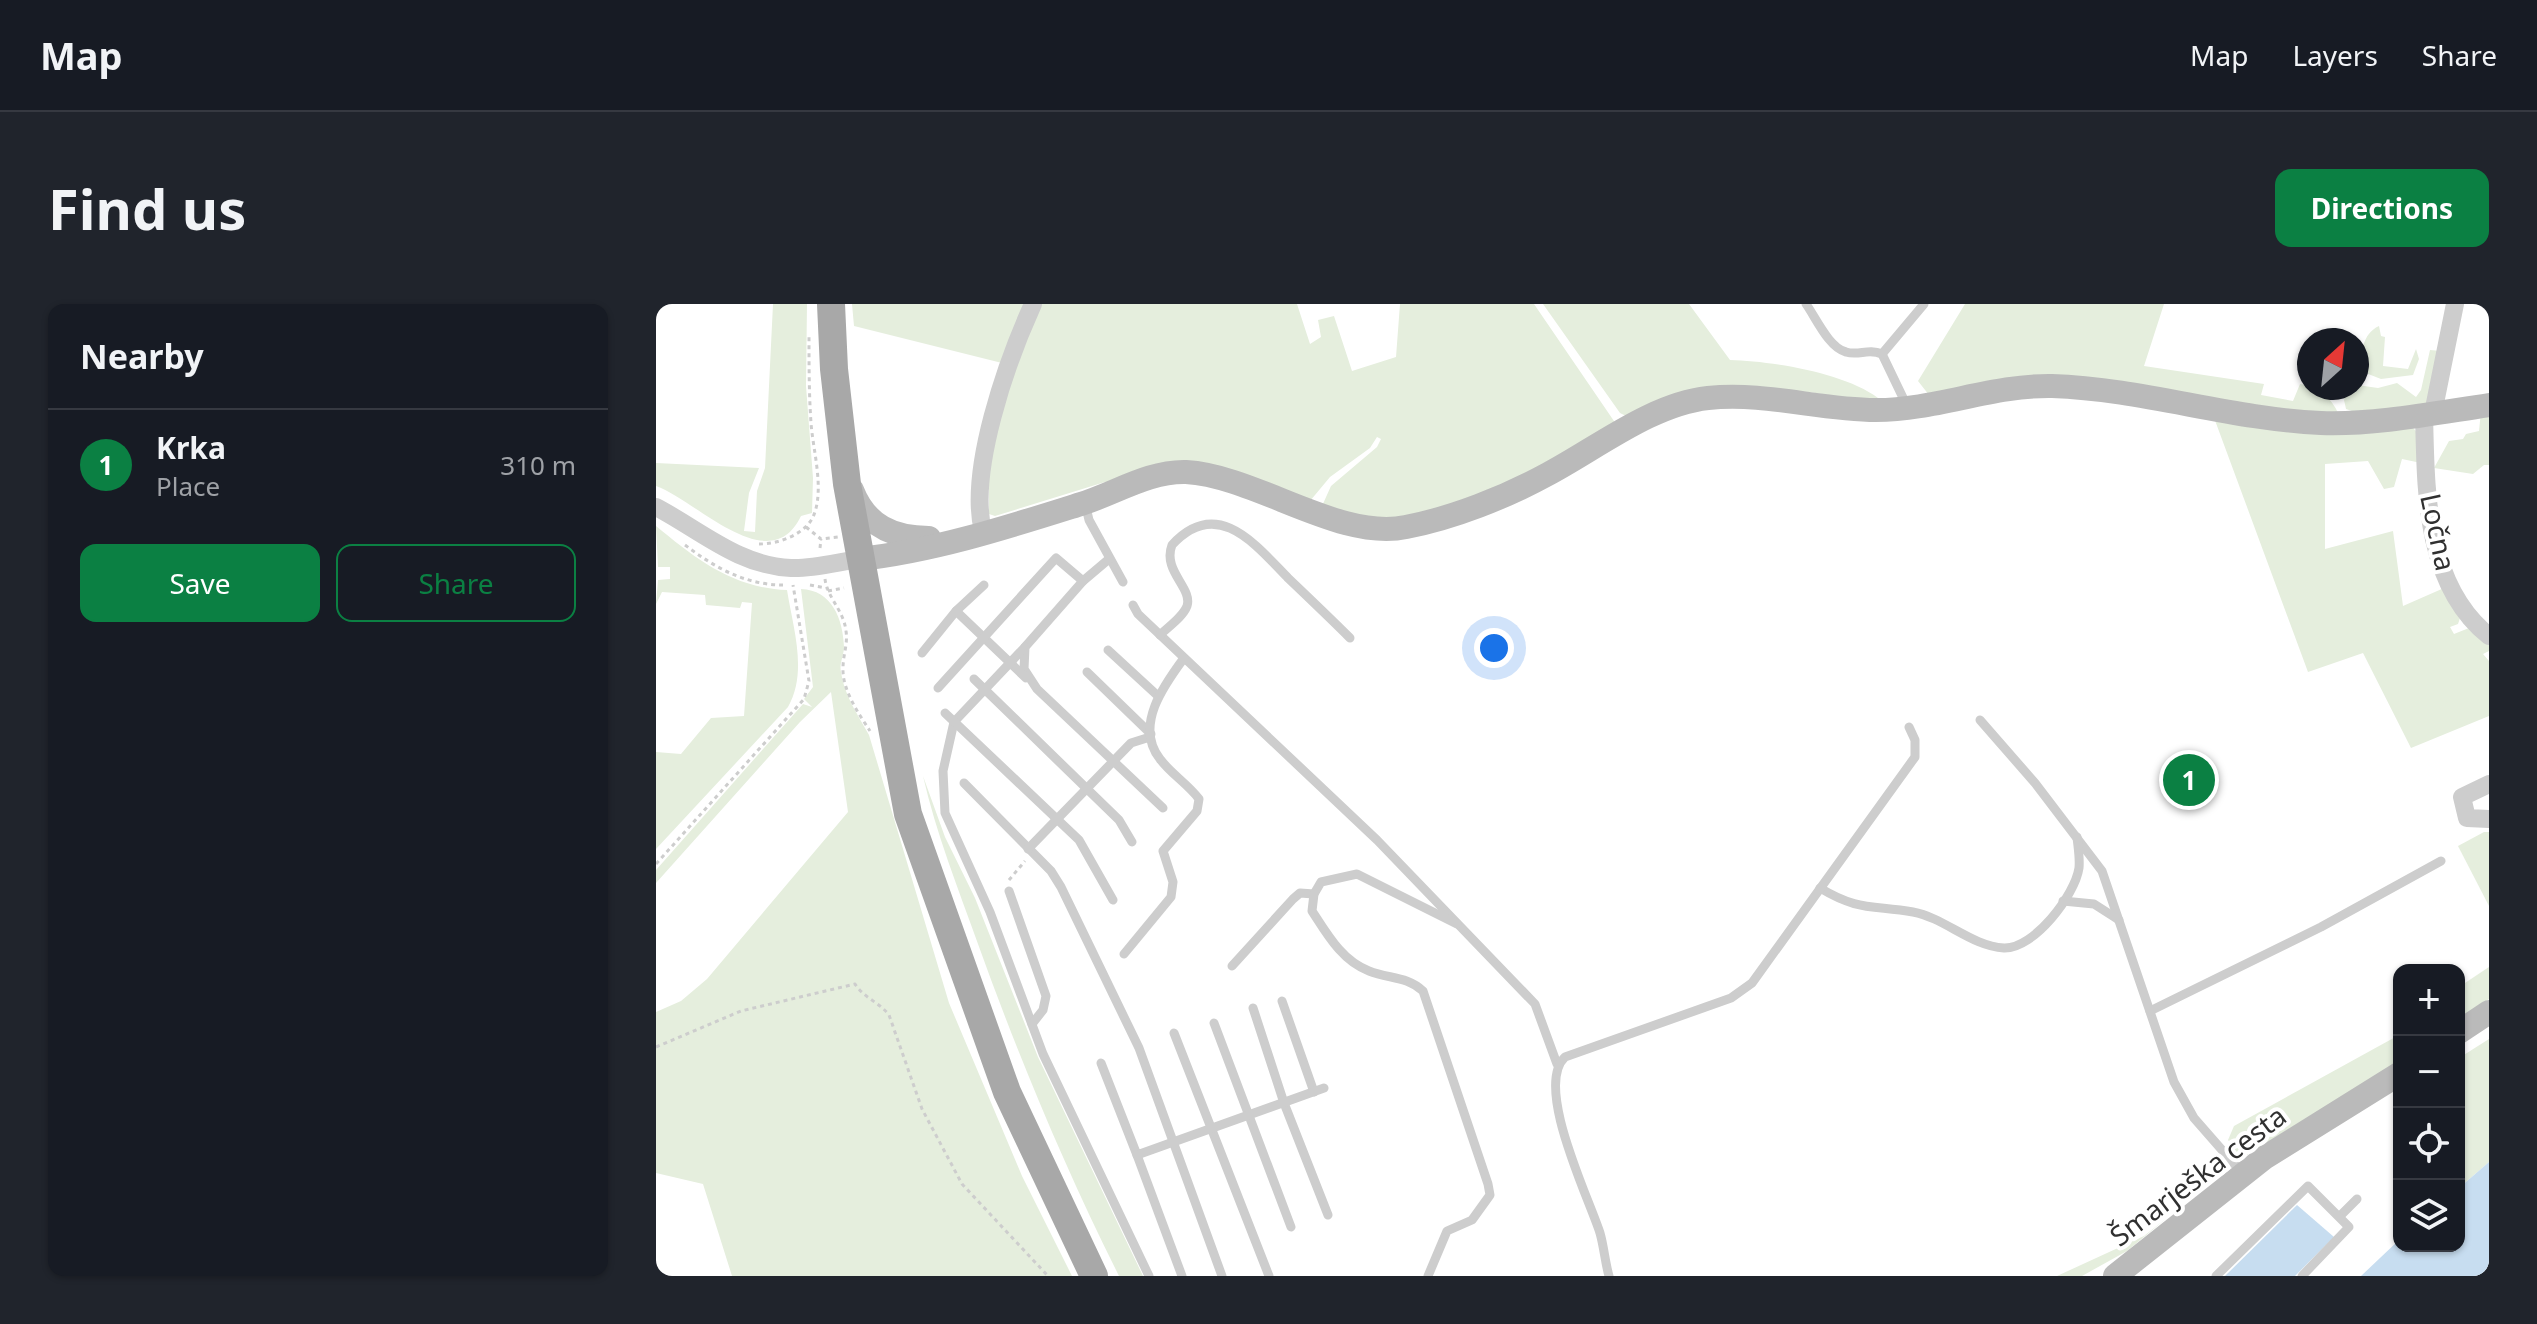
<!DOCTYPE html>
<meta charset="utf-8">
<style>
body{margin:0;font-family:"Noto Sans",sans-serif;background:#20242c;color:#f1f3f6}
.controls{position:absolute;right:24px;bottom:24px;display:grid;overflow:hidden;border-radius:16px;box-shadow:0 2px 6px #0004}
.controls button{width:72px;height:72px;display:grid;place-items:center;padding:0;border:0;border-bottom:2px solid #363941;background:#171b24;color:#f1f3f6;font:40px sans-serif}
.compass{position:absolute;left:1641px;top:24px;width:72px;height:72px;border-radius:50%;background:#171b24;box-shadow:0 2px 6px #0004;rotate:27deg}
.you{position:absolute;left:838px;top:344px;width:28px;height:28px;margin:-20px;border:6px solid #fff;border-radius:50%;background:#1a73e8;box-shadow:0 0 0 12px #1a73e833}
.badge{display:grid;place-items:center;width:52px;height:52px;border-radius:50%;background:#0b8043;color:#fff;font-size:26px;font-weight:700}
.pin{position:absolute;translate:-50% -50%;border:4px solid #fff;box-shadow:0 2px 8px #0006}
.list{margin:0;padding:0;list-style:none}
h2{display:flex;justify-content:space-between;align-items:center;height:104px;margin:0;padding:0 32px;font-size:34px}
h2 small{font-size:26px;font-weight:400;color:#9ea1a6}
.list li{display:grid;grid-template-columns:52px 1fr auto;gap:24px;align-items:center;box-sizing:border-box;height:112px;padding:0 32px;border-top:2px solid #363941}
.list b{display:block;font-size:30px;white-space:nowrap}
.list p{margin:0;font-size:26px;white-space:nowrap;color:#9ea1a6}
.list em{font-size:26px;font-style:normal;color:#9ea1a6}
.actions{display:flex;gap:16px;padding:24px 32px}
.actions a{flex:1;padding:18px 0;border:2px solid #0b8043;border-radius:16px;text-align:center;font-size:28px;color:#0b8043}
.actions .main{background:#0b8043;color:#fff}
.icon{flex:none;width:44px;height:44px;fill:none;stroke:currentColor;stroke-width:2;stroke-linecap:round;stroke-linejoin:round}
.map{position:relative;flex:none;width:1833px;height:972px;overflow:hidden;border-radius:16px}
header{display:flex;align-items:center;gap:48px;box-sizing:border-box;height:112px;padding:0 40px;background:#171b24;border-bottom:2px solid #363941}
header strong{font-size:38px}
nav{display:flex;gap:44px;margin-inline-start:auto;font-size:28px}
.intro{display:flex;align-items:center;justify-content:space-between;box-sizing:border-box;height:192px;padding:0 48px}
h1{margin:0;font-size:56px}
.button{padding:20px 36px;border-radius:16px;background:#0b8043;color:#fff;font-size:28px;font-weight:700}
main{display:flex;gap:48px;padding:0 48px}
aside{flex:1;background:#171b24;border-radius:16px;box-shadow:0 2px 6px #0004}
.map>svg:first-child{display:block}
.green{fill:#e5eedd}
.water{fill:#c7ddf0}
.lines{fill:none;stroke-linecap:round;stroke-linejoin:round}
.path{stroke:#cdcdcd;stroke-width:3;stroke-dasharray:4 4;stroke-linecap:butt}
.lane{stroke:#cdcdcd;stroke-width:9}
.street{stroke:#cdcdcd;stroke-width:18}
.secondary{stroke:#bababa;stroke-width:24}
.primary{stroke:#a8a8a8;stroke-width:28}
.labels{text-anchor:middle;stroke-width:8;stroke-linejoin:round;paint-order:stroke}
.street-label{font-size:28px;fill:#303030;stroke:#fff}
</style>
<header>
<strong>Map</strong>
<nav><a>Map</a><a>Layers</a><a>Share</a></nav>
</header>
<div class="intro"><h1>Find us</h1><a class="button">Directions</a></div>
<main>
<aside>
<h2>Nearby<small></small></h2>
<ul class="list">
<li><span class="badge">1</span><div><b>Krka</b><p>Place</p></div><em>310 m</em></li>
</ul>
<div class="actions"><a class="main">Save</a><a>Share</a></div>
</aside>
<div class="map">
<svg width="1833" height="972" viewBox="0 0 1833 972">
<rect width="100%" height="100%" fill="#fff"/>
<g class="green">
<path d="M117,0H151L150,82L157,174L156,209L145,212C114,277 40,196 0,182V159L103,164L93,189L88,227L99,228L101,187L109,164Z"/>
<path d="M196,0H372L350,60L198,22Z"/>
<path d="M383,0H641L654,40L665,33L662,16L678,12L696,67L740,53L744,0H878L960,120L858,178L735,220L666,202L675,182L721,143L725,135L721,133L714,144L674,173L654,197L600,180L449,178L339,212L333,210V150L342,112Z"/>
<path d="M887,0H1033L1074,56C1115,57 1189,69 1222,94L1212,97L1153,88L974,114L964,109Z"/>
<path d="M1309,0H1508L1488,62L1608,80L1605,91L1637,97L1644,80C1661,82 1675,92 1683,111L1521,93L1273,91L1262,77Z"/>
<path d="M1723,22L1725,32L1729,33L1727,62L1752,65L1760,45L1763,55L1757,71L1725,75L1702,66C1706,48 1706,30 1723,22Z"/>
<path d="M1774,46L1785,47L1771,101L1705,110L1690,105L1688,96L1693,84H1701V81L1722,84L1741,79L1760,93L1765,86Z"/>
<path d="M1833,106V161H1828L1817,170L1778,164L1793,137L1807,135L1810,130L1823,127L1825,107Z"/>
<path d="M1557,111L1757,124L1762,129L1765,159L1746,155L1738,183L1728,185L1712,157L1669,160V245L1737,227L1747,302L1788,284L1805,311L1802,320L1794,323L1798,330L1813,324L1833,340V347L1827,350L1833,357V412L1755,444L1707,349L1652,368Z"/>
<path d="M0,222C40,255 77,284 131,286C137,324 152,368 132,403L0,545V448L25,450L55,414L88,412L96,299L86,298L84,304L50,301L49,291L6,288L0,300L2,276L14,275V263H2Z"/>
<path d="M145,285C176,286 187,315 188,343C188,351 183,360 185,368C188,391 202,411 213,431L293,699L366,872L416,972H76L47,880L0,869V708L25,697L51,675L192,508L175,388L144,418L0,579V566L147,400L156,403L148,395L157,383Z"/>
<path d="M267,472L289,533L319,594L382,753L487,972H463C409,864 363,754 322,640C302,584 280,529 267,472Z"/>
<path d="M1828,528H1833V602L1802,542Z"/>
<path d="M1833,663V695L1803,716V683Z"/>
<path d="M1743,731V757L1589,852L1581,849L1572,836L1578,822Z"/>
<path d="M1833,735V858L1803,884V754Z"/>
<path d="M1512,913L1471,947L1426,972H1401L1488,932Z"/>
</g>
<g class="water">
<path d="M1833,858V972H1705L1743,936V942H1803V884Z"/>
<path d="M1641,901L1678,933L1639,972H1569Z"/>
</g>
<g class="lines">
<g class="path">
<path d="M150,223L165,235L182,233"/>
<path d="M103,240C122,240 148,231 157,213C169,186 157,147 155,119C153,90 153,61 153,32"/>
<path d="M29,241C58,263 89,281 127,281"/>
<path d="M164,244L165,235"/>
<path d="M169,275C171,293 188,307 190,327C192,340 187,351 187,364C186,386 203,410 214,427"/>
<path d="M154,281L170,284"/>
<path d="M172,287L188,284"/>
<path d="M0,560L148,395L153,377L137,281"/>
<path d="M353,576L369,557"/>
<path d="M0,743L85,707L199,680C208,694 223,698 233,711L266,805L306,880L392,972"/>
</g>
<g class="lane">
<path d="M1150,0C1160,14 1173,44 1190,48C1203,52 1212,44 1226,50L1250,100"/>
<path d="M1226,50L1268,0"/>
<path d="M429,199L433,216L467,278"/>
<path d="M453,255L427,277L369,343L368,365L381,385L507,504"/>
<path d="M477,301L482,310L721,536L879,700L901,760"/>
<path d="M300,307L370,374"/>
<path d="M504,331C512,323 527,313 531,302C537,284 506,267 516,241C561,192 599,240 632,274C653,294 674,314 694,334"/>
<path d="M369,343L298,418L287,467L289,509L334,608L387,750L493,972"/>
<path d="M452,346L502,392"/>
<path d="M266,349L300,307L328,281"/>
<path d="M431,368L495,430"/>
<path d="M318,375L463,516L476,538"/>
<path d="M282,384L400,254L427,277"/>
<path d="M289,409L423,536L457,596"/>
<path d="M1324,416L1379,479L1446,567L1518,778L1538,814L1587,870"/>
<path d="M308,479L395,567L405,583L483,744L566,972"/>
<path d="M372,545L475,439L494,433"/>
<path d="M1164,584C1202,607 1216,601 1257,608C1289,614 1315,642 1348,644C1378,645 1419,591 1423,564C1424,554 1422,543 1421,533"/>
<path d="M353,587L390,692L387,706L376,720"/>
<path d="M1407,597L1438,600L1463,616"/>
<path d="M468,650L515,593L517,578L507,547L541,507L543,495C532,480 515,470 504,455C478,422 508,381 528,354"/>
<path d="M576,662L637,595L644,589L658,590"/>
<path d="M626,697L658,788"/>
<path d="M597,704L628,799L672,911"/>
<path d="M1494,707L1665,623L1785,557"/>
<path d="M558,719L635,923"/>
<path d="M518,729L613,972"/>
<path d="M445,759L481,851L668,784"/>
<path d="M481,851L526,972"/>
<path d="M1684,912L1701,895"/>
<path d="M772,972L791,927L816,916L834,891L832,880L767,687C751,672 733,675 713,667C686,657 671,630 656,607L658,590L665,578L701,570L801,620"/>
<path d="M953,972C949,958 948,943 944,929C932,892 878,782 909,753L1075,694L1096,679L1259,453V436L1253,423"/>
<path d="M1560,972L1652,882L1693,923L1646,972"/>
</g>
<g class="street">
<path d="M1777,109L1799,0"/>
<path d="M1768,110C1770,185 1768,280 1833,332"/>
<path d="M0,203C44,226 83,262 135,264C157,265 182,258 204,255"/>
<path d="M327,227C312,167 351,57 377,0"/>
<path d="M1833,480L1806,493L1811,514L1833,515"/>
</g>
<g class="secondary">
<path d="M196,186C210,222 237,234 273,234"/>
<path d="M204,255C278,247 355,222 425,200C460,189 493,167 530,168C600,172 683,237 750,223C797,214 850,193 892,170C941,144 996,100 1052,94C1110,88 1163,106 1220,106C1280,106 1336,81 1396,82C1487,85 1574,115 1665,119C1719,121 1779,109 1833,101"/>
<path d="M1803,728L1833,708"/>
<path d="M1459,972L1608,854L1743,770"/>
</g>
<path class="primary" d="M175,0L178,65L191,180L252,510L351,788L438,972"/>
</g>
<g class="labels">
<g class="street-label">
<text transform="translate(1782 228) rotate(78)" y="10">Ločna</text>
<text transform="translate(1542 872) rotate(-37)" y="10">Šmarješka cesta</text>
</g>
</g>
</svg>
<div class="controls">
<button>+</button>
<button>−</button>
<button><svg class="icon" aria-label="locate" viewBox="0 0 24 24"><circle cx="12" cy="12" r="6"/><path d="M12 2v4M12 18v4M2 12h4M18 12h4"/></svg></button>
<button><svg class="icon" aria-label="layers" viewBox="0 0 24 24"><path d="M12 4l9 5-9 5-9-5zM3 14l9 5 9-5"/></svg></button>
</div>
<svg class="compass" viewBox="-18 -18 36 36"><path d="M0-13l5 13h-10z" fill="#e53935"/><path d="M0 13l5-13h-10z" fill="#9ea1a6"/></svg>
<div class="you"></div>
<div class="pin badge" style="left:1533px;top:476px">1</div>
</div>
</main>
